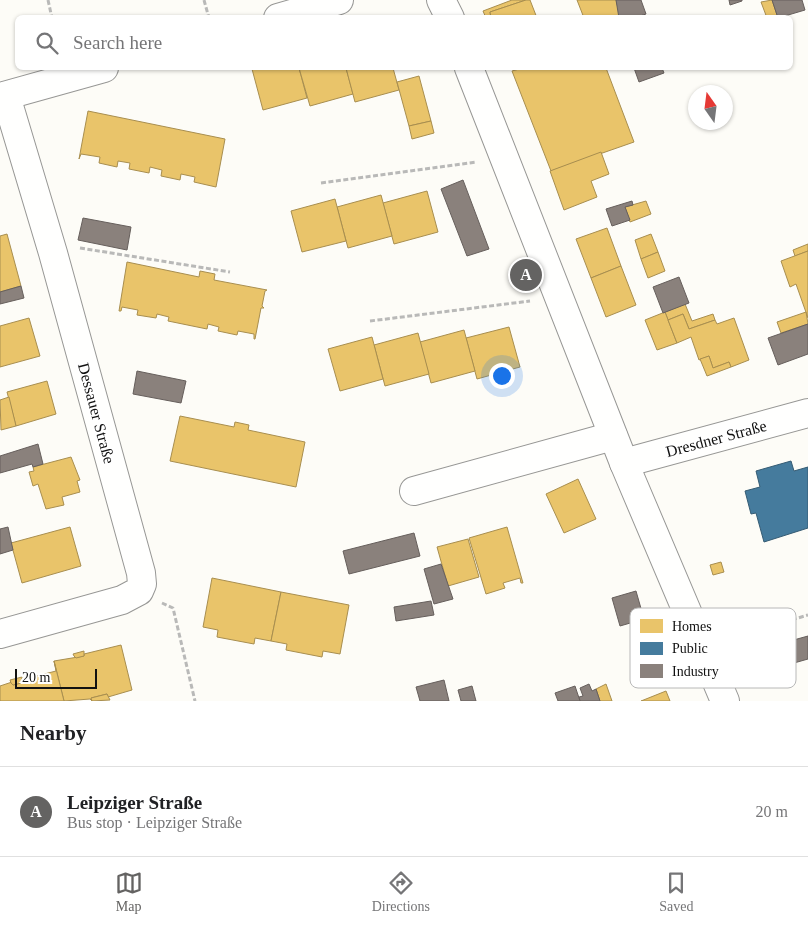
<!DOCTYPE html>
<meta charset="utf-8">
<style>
body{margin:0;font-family:"Times New Roman",serif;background:#f2f2f2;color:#202124}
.compass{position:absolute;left:688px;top:85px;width:45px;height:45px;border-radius:50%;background:#fff;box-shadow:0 1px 4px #0004;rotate:346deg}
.scale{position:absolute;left:15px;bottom:12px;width:82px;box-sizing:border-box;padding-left:5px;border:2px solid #111;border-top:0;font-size:14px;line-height:18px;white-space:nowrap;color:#111;-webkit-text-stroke:4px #fff;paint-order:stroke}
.you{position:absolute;left:501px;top:375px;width:18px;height:18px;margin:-12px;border:4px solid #fff;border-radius:50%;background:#1a73e8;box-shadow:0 0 0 8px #1a73e833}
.badge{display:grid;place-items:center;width:32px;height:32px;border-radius:50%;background:#646362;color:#fff;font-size:16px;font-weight:700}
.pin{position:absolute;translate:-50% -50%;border:2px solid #fff;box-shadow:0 1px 5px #0006}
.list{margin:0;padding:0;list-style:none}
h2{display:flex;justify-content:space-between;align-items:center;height:65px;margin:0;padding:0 20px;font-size:21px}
h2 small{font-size:16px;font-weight:400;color:#757577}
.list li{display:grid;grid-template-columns:32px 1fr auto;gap:15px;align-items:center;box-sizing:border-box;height:90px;padding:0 20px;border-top:1px solid #e0e0e0}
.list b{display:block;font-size:19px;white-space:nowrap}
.list p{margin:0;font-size:16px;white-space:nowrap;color:#757577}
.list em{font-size:16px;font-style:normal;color:#757577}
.icon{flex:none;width:28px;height:28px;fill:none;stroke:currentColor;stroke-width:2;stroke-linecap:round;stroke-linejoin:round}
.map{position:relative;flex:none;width:808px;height:701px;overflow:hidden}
.search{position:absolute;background:#fff;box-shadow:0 1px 4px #0004;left:15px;right:15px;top:15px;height:55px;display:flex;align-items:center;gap:12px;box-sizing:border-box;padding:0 18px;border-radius:8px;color:#757577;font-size:19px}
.sheet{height:155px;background:#fff}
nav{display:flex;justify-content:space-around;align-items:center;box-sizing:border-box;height:70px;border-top:1px solid #e0e0e0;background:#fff;font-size:14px;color:#757577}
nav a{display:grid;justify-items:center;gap:2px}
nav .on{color:#646362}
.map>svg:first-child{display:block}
.homes{fill:#e9c46a;stroke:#a88e4f}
.public{fill:#457b9d;stroke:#355b73}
.industry{fill:#8a817c;stroke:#665f5c}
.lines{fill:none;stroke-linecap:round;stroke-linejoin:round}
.minor-casing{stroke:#979795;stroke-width:30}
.path{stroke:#b9b9b8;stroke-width:3;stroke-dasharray:5 2.5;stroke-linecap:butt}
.minor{stroke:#fffffe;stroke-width:28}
.labels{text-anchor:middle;stroke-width:5;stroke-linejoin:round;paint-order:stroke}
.street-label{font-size:16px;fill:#111;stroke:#fff}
.key{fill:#fff;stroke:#b8b8b8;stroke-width:1}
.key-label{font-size:14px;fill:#111}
</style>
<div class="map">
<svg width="808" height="701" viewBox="0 0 808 701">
<rect width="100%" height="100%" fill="#fdfcf7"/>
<g class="homes">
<path d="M512,0H526L490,12L491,18H486L483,11Z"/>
<path d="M526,0H530L537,18H491L490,12Z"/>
<path d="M577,0H616L620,15L612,18H584Z"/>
<path d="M772,0L778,18H767L761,2Z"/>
<path d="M256,68H299L307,98L263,110L252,69Z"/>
<path d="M299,68H346L353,94L310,106Z"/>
<path d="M346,68H393L399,90L355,102Z"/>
<path d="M523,68H606L634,142L551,171L512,71Z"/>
<path d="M419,76L431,121L409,126L397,82Z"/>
<path d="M88,111L225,139L216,187L194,182L195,177L181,174L180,180L161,176L162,170L150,167L149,173L129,169L130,163L118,161L117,167L99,163L100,157L81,154L79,159Z"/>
<path d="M431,121L434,133L412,139L409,126Z"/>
<path d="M601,152L609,174L591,181L597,197L564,210L550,171Z"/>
<path d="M427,191L438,232L394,244L383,203Z"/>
<path d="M381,195L392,236L348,248L337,207Z"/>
<path d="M335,199L346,241L302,252L291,211Z"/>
<path d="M646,201L651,214L630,222L625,207Z"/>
<path d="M607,228L621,266L591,278L576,239Z"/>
<path d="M7,234L21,286L0,292V236Z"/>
<path d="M651,234L658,252L641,259L635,240Z"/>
<path d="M808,244V251L795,256L793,250Z"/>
<path d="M808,251V318L796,284L790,287L781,261Z"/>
<path d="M658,252L665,271L648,278L641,259Z"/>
<path d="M127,262L199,277L200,271L215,274L214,280L267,290L265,291L262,306L264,308H261L255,339H254V334L238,331L237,335L218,331L219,327L208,324L207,329L168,321L169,317L157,314L156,318L137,315L138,310L122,307L121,311H119Z"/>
<path d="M621,266L636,305L606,317L591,278Z"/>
<path d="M685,304L692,321L713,314L715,320L689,329L683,314L668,320L665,312Z"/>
<path d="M665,312L677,343L657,350L645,320Z"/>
<path d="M806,312L808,324L781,333L777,322Z"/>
<path d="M683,314L689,329L715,320L717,324L734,318L749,360L731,367L729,362L713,368L709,356L699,360L691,337L677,343L668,320Z"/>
<path d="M29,318L40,356L0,367V326Z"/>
<path d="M509,327L520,367L477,379L466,338Z"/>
<path d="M464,330L475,371L431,383L420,342Z"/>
<path d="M418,333L429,374L385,386L374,345Z"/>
<path d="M372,337L383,379L340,391L328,349Z"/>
<path d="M709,356L713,368L729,362L731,367L707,376L700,359Z"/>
<path d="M47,381L56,414L16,426L7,392Z"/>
<path d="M9,397L16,426L1,430L0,400Z"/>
<path d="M180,416L234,427L235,422L249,425L248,430L305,442L296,487L170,461Z"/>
<path d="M71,457L80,480L77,481L80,492L62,497L64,505L46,509L38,484L33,486L29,472L34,471L33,467Z"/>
<path d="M578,479L596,519L564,533L546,494Z"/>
<path d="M70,527L81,566L22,583L11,543Z"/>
<path d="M507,527L523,583H521L520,578L503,583L505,588L486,594L469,538Z"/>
<path d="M468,539L479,577L448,586L437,547Z"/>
<path d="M721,562L724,572L713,575L710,565Z"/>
<path d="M212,578L281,592L271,641L255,638L254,644L217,637L218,630L203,627Z"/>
<path d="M281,592L349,605L340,654L323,651L322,657L286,650L287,644L271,641Z"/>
<path d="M121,645L132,690L108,697L107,694L91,698L92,701L90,699L64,701L54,661L84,656V654Z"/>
<path d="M84,651V656L76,658L74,656L73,654Z"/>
<path d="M54,661L64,701H0V686L12,682L13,685L21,683V680L56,671Z"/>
<path d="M22,677L21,683L13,685L11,683L10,680Z"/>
<path d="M606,684L612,701H600L596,689Z"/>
<path d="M666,691L670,701H641Z"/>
<path d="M107,694L110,700L92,701L91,698Z"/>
</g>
<path class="public" d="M791,461L794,471L808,467V528L764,542L756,513L751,514L745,491L760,487L756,471Z"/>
<g class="industry">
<path d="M616,0H641L646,14L634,18H619Z"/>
<path d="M729,0H742V1L730,5Z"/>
<path d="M772,0H802L805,10L778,18Z"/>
<path d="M634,68H662L664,73L639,82Z"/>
<path d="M463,180L489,249L467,256L441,189Z"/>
<path d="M632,201L633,205L625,207L630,220L612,226L606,209Z"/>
<path d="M83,218L131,227L127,250L78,240Z"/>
<path d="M679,277L689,303L663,313L653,287Z"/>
<path d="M21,286L24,298L0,304V292Z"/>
<path d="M808,324V354L778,365L768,338Z"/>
<path d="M137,371L186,381L181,403L133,394Z"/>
<path d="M38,444L43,464L33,467L32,464L0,473V456Z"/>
<path d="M8,527L13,550L0,554V529Z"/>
<path d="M414,533L420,556L349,574L343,551Z"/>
<path d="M441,564L453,599L434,604L424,569Z"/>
<path d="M636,591L644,619L620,626L612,598Z"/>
<path d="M431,601L434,615L396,621L394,607Z"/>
<path d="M808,636V659L752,675L747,653Z"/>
<path d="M444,680L449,701H420L416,687Z"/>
<path d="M589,684L592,691L596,689L600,701H580L579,697L583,696L580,688Z"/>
<path d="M472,686L476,701H461L458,690Z"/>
<path d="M575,686L580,701H558L555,693Z"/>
</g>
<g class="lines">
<defs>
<g id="minor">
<path d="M441,0L450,18"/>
<path d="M278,18L339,0"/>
<path d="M469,68L624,463L725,701"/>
<path d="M0,97L104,68"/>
<path d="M624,463L808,413"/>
<path d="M414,491L613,436"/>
<path d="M0,634L122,600L139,591L142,584L141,573L53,253L6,96"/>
</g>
</defs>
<use href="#minor" class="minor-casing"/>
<g class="path">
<path d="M48,0L52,18"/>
<path d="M204,0L209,18"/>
<path d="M321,183L477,162"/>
<path d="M80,248L230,272"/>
<path d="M370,321L530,301"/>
<path d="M162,603L173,608L195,701"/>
<path d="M727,639L808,615"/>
</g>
<use href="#minor" class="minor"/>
</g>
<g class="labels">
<g class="street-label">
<text transform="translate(97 413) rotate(75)" y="6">Dessauer Straße</text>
<text transform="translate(716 438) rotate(-15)" y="6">Dresdner Straße</text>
</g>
</g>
<rect x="630" y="608" width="166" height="80" rx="8" class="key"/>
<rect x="640" y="619" width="23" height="14" fill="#e9c46a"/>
<rect x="640" y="642" width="23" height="13" fill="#457b9d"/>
<rect x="640" y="664" width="23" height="14" fill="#8a817c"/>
<g class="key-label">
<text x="672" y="631">Homes</text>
<text x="672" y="653">Public</text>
<text x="672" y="676">Industry</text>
</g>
</svg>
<svg class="compass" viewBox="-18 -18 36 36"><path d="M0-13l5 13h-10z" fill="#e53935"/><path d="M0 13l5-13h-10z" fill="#757577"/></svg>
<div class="scale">20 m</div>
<div class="you"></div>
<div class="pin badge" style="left:526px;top:275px">A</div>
<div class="search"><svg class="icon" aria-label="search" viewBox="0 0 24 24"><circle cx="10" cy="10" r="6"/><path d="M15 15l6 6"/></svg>Search here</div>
</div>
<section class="sheet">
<h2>Nearby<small></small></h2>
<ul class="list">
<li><span class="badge">A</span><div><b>Leipziger Straße</b><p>Bus stop · Leipziger Straße</p></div><em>20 m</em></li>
</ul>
</section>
<nav>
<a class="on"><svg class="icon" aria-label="map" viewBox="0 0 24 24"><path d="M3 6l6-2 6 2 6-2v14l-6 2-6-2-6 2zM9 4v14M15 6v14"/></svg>Map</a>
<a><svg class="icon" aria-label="directions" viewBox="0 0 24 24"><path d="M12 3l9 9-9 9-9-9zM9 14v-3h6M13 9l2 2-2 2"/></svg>Directions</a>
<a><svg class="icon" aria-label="saved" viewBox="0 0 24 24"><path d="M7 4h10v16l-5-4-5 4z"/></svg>Saved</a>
</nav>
